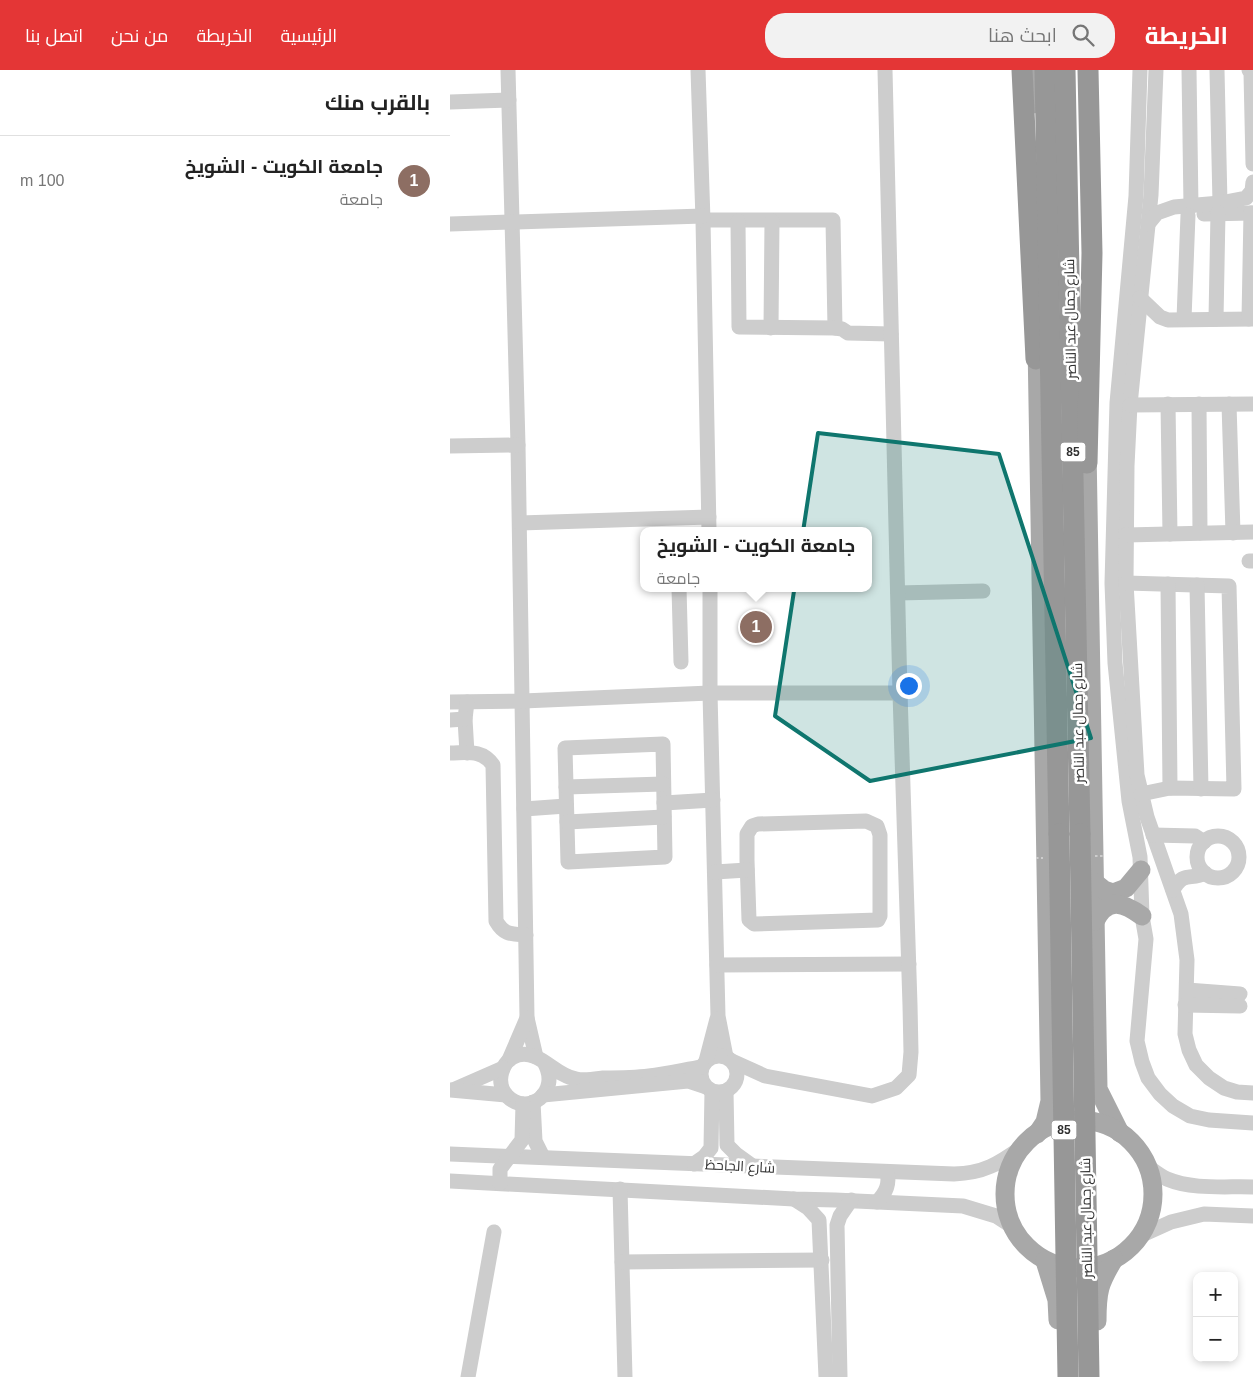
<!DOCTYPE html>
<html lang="ar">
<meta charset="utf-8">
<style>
body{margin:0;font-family:Arial,Cairo,sans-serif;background:#f2f2f2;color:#222;direction:rtl}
.controls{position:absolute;right:15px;bottom:15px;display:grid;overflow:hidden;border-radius:10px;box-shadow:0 2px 8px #0003}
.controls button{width:45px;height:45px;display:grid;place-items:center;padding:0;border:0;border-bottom:1px solid #e0e0e0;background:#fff;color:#222;font:25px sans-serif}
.you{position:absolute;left:458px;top:615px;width:18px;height:18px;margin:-12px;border:4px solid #fff;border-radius:50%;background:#1a73e8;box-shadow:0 0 0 8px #1a73e833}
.badge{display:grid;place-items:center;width:32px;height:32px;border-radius:50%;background:#e43636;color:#fff;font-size:16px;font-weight:700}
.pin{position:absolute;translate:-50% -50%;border:2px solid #fff;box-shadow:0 1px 5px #0006}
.popup{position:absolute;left:190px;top:457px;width:232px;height:65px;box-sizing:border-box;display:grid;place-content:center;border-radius:10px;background:#fff;filter:drop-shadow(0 1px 4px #0005);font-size:16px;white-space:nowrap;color:#767676}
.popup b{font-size:19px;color:#222}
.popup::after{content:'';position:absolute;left:50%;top:100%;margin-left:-10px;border:10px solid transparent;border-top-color:#fff}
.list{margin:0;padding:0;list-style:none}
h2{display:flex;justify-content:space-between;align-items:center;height:65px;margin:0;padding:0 20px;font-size:21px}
h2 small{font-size:16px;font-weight:400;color:#767676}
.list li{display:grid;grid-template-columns:32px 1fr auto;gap:15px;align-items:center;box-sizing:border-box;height:90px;padding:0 20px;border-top:1px solid #e0e0e0}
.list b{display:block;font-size:19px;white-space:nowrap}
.list p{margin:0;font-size:16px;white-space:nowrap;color:#767676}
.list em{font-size:16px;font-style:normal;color:#767676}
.icon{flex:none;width:28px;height:28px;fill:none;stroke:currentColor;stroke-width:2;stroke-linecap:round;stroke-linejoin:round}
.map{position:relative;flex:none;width:803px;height:1307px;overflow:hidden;direction:ltr}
header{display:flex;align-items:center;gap:30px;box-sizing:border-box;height:70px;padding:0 25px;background:#e43636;color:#fff}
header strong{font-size:24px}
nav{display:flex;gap:28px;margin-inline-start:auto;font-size:18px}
.search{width:350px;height:45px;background:#f2f2f2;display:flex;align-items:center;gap:12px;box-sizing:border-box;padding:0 18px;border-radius:20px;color:#767676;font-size:19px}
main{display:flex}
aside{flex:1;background:#fff}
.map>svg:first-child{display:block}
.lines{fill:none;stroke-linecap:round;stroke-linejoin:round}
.minor{stroke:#cdcdcd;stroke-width:15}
.major{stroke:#a8a8a8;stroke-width:19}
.highway{stroke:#979797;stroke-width:21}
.path-bridge{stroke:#cdcdcd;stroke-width:2;stroke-dasharray:2.5 2.5;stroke-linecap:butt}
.highway-bridge{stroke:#979797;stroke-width:21}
.marked{fill:#0f766e;fill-opacity:0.2;stroke:#0f766e;stroke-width:4;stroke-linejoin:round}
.labels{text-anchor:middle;stroke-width:5;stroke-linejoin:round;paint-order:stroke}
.shield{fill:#fff;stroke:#6e6e6e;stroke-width:1}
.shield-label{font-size:12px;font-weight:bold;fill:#303030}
.street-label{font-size:14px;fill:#303030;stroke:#fff}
</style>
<header>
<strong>الخريطة</strong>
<div class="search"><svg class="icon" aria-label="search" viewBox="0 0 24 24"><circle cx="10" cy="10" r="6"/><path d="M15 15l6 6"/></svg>ابحث هنا</div>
<nav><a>الرئيسية</a><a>الخريطة</a><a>من نحن</a><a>اتصل بنا</a></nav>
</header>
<main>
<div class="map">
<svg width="803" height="1307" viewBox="0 0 803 1307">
<rect width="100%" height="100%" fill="#fff"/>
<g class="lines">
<g class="minor">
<path d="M58,0L68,375L77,948L86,987"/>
<path d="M248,0L253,150L259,461"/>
<path d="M690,0L686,126L667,333L662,513L665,593L679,731L690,787L692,846L696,869L687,971L692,992L698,1008L710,1024L723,1036L740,1046L759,1050L803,1053"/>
<path d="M706,0L701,125L680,335L677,396L676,513L687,705L697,747L731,844L737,890L735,964L739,980L746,995L759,1008L774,1018L787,1022L803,1023"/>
<path d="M739,0L741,136"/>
<path d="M767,0L770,133"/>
<path d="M799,0L801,3L803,94"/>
<path d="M0,32L59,30"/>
<path d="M754,144L803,143"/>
<path d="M253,150H383L385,258"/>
<path d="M288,151L289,257L385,258L392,259L398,263L441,264"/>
<path d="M0,154L253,146"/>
<path d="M698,154L707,143L724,137L770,133L796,128L802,121L803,112"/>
<path d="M690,228L710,247L718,250L803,249"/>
<path d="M734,249L738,145"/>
<path d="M766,249L768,143"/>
<path d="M799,249L801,143"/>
<path d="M321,258L322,151"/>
<path d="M718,334L720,464"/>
<path d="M749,334L750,463"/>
<path d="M779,334L783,463"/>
<path d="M680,335L803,334"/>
<path d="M0,376L68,375"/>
<path d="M70,453L259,447"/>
<path d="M676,465L803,462"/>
<path d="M799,491H803"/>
<path d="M676,513L779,516L784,719L720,718L691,724"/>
<path d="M718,514L720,718"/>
<path d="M747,515L751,719"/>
<path d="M229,518L231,592"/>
<path d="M260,518V623L268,946L276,987"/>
<path d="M448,523L533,521"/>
<path d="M0,632L73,631L260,623H450"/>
<path d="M17,632L15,649L17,683"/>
<path d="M0,650L15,649"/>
<path d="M213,674L215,787L118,792L115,678Z"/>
<path d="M0,683C17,683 32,679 43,695L46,851C54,865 61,864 76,865"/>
<path d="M116,717L213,714"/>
<path d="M214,733L263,730"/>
<path d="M74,739L116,736"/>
<path d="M416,751L427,756L430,765V846L428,850L304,854L299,850L297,790V764L302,756L308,754Z"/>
<path d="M117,752L214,747"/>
<path d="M703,765L745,766L754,772"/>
<circle cx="768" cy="787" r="21"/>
<path d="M265,802L297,800"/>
<path d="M723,820C734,800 741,811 755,803"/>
<path d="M267,895L459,894"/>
<path d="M737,920L790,924"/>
<path d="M735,935L790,936"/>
<circle cx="269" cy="1004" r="18"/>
<path d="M59,990L77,948"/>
<path d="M256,991L267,949"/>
<path d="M282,991L315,1006L422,1026L446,1018L459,1005L461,982L460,935L450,623L435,0"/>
<path d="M94,992C112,1023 77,1047 57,1026C45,1013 51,990 68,985C89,979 105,1006 126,1009C134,1011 145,1009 153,1008C168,1008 184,1008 199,1006C216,1004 234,1000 252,997"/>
<path d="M5,1019L53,998"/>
<path d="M0,1020L56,1025"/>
<path d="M276,1021L277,1075L286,1084L304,1097"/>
<path d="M93,1025L238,1011L256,1017"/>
<path d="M83,1032L85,1071L93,1087"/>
<path d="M0,1084L504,1104C534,1103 548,1094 572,1077"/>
<path d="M244,1094L254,1087L261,1078L262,1021"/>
<path d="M697,1096C704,1101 710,1106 717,1109C743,1120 776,1116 803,1117"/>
<path d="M0,1111L344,1129L385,1130L513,1136L546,1146L563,1157"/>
<path d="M50,1113V1099L72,1070L73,1034"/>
<path d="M170,1119L175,1307"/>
<path d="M344,1129L358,1138L369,1150L376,1307"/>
<path d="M427,1132C436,1123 440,1114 437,1102"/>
<path d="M690,1166L721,1152L754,1144L803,1146"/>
<path d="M172,1192L372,1190"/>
<path d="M18,1307L44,1162"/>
<path d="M390,1307L387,1155L390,1146L401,1130"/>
</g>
<g class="major">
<path d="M583,0V34"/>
<path d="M637,379L648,1019L670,1063"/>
<path d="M644,812L654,820L663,823L676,818L691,800"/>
<path d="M645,851C658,826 674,833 692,846"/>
<circle cx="629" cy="1124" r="74"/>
<path d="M587,1064L595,1052L600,1031L587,274"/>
<path d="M595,1191L607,1230L608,1250"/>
<path d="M647,1251C647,1221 649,1214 664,1189"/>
</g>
<g class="highway">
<path d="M572,0L586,289"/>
<path d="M595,0L609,764"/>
<path d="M615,0L630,764"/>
<path d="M637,393L642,183L638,0"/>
</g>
<g class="path-bridge">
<path d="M645,786H653"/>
<path d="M586,788H593"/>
</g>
<g class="highway-bridge">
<path d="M609,764L618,1307"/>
<path d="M630,764L639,1307"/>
</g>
</g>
<path class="marked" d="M368,363L549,384L641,668L420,711L325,646Z"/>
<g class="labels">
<g class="shield">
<rect x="610.5" y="372.5" width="25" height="19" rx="4"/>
<rect x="601.5" y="1050.5" width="25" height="19" rx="4"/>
</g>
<g class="shield-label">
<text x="623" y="386">85</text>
<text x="614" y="1064">85</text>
</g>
<g class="street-label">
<text transform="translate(620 249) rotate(-91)" y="5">شارع جمال عبد الناصر</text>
<text transform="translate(628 653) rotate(-91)" y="5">شارع جمال عبد الناصر</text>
<text transform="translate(290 1096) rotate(3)" y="5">شارع الجاحظ</text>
<text transform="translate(636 1148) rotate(-91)" y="5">شارع جمال عبد الناصر</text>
</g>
</g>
</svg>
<div class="controls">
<button>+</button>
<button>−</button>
</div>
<div class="you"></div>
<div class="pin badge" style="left:306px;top:557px;background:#8d6e63">1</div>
<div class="popup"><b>جامعة الكويت - الشويخ</b>جامعة</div>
</div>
<aside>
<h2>بالقرب منك<small></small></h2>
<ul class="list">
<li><span class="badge" style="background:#8d6e63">1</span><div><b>جامعة الكويت - الشويخ</b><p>جامعة</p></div><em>100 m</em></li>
</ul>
</aside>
</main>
